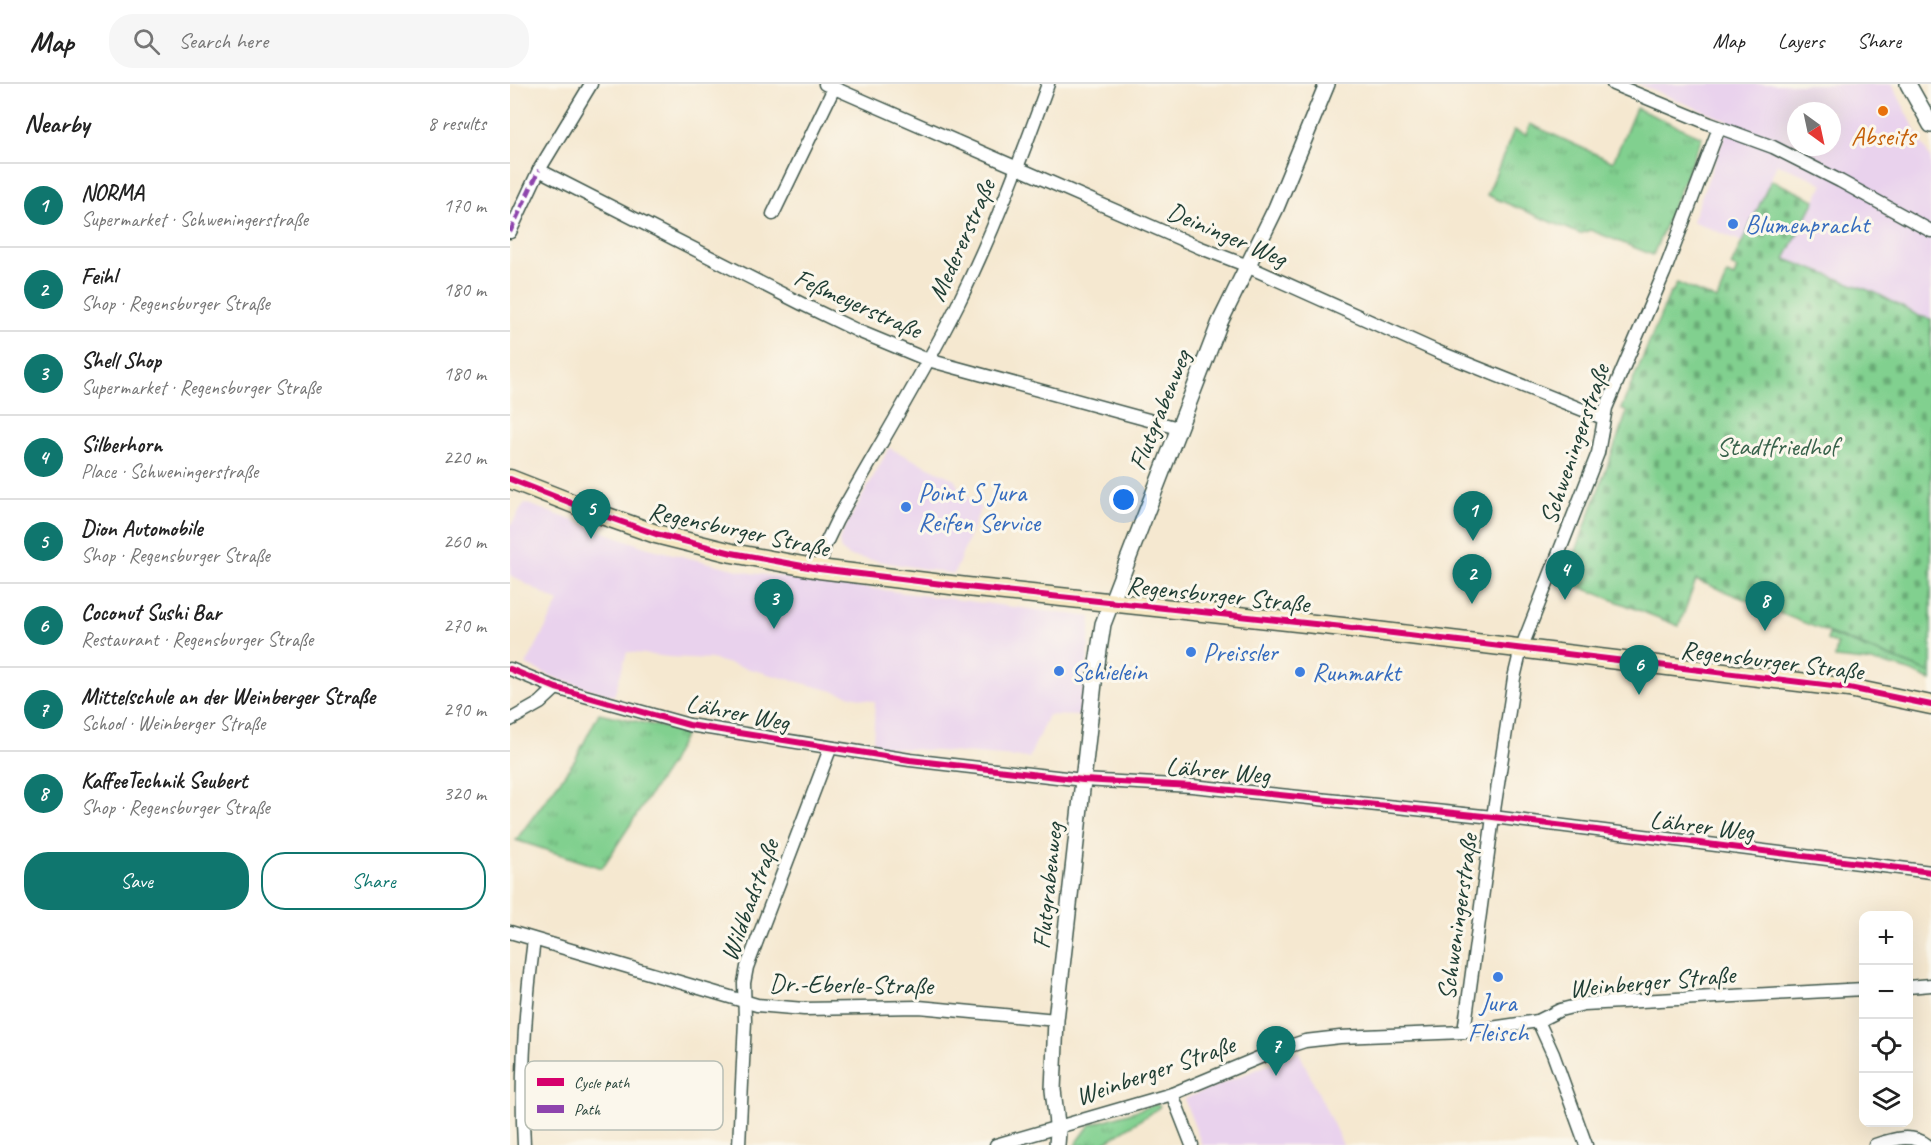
<!DOCTYPE html>
<meta charset="utf-8">
<style>
body{margin:0;font-family:Caveat,sans-serif;background:#f6f6f6;color:#222}
.controls{position:absolute;right:18px;bottom:18px;display:grid;overflow:hidden;border-radius:12px;box-shadow:0 6px 24px #0002}
.controls button{width:54px;height:54px;display:grid;place-items:center;padding:0;border:0;border-bottom:2px solid #e0e0e0;background:#fff;color:#222;font:30px sans-serif}
.compass{position:absolute;left:1277px;top:18px;width:54px;height:54px;border-radius:50%;background:#fff;box-shadow:0 6px 24px #0002;rotate:147deg}
.you{position:absolute;left:614px;top:416px;width:21px;height:21px;margin:-15px;border:4px solid #fff;border-radius:50%;background:#1a73e8;box-shadow:0 0 0 9px #1a73e833}
.badge{display:grid;place-items:center;width:39px;height:39px;border-radius:50%;background:#0f766e;color:#fff;font-size:20px;font-weight:700}
.pin{position:absolute;translate:-50% -50px;filter:drop-shadow(0 2px 3px #0008)}
.pin::after{content:'';position:absolute;top:32px;width:21px;height:18px;background:inherit;clip-path:polygon(0 0,100% 0,50% 100%)}
.list{margin:0;padding:0;list-style:none}
h2{display:flex;justify-content:space-between;align-items:center;height:78px;margin:0;padding:0 24px;font-size:26px}
h2 small{font-size:20px;font-weight:400;color:#767676}
.list li{display:grid;grid-template-columns:39px 1fr auto;gap:18px;align-items:center;box-sizing:border-box;height:84px;padding:0 24px;border-top:2px solid #e0e0e0}
.list b{display:block;font-size:22px;white-space:nowrap}
.list p{margin:0;font-size:20px;white-space:nowrap;color:#767676}
.list em{font-size:20px;font-style:normal;color:#767676}
.actions{display:flex;gap:12px;padding:18px 24px}
.actions a{flex:1;padding:14px 0;border:2px solid #0f766e;border-radius:24px;text-align:center;font-size:21px;color:#0f766e}
.actions .main{background:#0f766e;color:#fff}
.icon{flex:none;width:33px;height:33px;fill:none;stroke:currentColor;stroke-width:2;stroke-linecap:round;stroke-linejoin:round}
.map{position:relative;flex:none;width:1421px;height:1061px;overflow:hidden}
header{display:flex;align-items:center;gap:36px;box-sizing:border-box;height:84px;padding:0 30px;background:#fff;border-bottom:2px solid #e0e0e0}
header strong{font-size:28px}
nav{display:flex;gap:33px;margin-inline-start:auto;font-size:21px}
.search{width:420px;height:54px;background:#f6f6f6;display:flex;align-items:center;gap:15px;box-sizing:border-box;padding:0 21px;border-radius:24px;color:#767676;font-size:22px}
main{display:flex}
aside{flex:1;background:#fff}
.map>svg:first-child{display:block}
.built{fill:#e9d2ed;fill-rule:evenodd}
.grass{fill:url(#grass-tufts);stroke:#508662;stroke-width:1.5}
.cemetery{fill:url(#cemetery-stones);stroke:#508662;stroke-width:1.5}
.lines{fill:none;stroke-linecap:round;stroke-linejoin:round}
.minor-casing{stroke:#3f574b;stroke-width:15}
.tertiary-casing{stroke:#3f574b;stroke-width:18}
.secondary-casing{stroke:#3f574b;stroke-width:21}
.minor{stroke:#fff;stroke-width:12}
.tertiary{stroke:#fff;stroke-width:15}
.secondary{stroke:#f7e8c3;stroke-width:18}
.quiet{stroke:#8e44ad;stroke-width:4.5;stroke-dasharray:9 4.5;stroke-linecap:butt}
.cycleway-casing{stroke:#fbf7ec;stroke-width:10}
.cycleway{stroke:#d6006c;stroke-width:6}
.food-dot{fill:#e8710a;stroke:#fbf7ec;stroke-width:2}
.shop-dot{fill:#3f7fe0;stroke:#fbf7ec;stroke-width:2}
.labels{text-anchor:middle;stroke-width:6;stroke-linejoin:round;paint-order:stroke}
.food-label{font-size:26px;fill:#c56008;stroke:#fbf7ec}
.shop-label{font-size:26px;fill:#366cbe;stroke:#fbf7ec;text-anchor:start}
.street-label{font-size:26px;fill:#1f3d34;stroke:#fbf7ec}
.park-label{font-size:26px;fill:#38624b;stroke:#fbf7ec}
.key{fill:#fbf7ec;stroke:#b9bfb5;stroke-width:1.5}
.key-label{font-size:16px;fill:#1f3d34}
</style>
<header>
<strong>Map</strong>
<div class="search"><svg class="icon" aria-label="search" viewBox="0 0 24 24"><circle cx="10" cy="10" r="6"/><path d="M15 15l6 6"/></svg>Search here</div>
<nav><a>Map</a><a>Layers</a><a>Share</a></nav>
</header>
<main>
<aside>
<h2>Nearby<small>8 results</small></h2>
<ul class="list">
<li><span class="badge">1</span><div><b>NORMA</b><p>Supermarket · Schweningerstraße</p></div><em>170 m</em></li>
<li><span class="badge">2</span><div><b>Feihl</b><p>Shop · Regensburger Straße</p></div><em>180 m</em></li>
<li><span class="badge">3</span><div><b>Shell Shop</b><p>Supermarket · Regensburger Straße</p></div><em>180 m</em></li>
<li><span class="badge">4</span><div><b>Silberhorn</b><p>Place · Schweningerstraße</p></div><em>220 m</em></li>
<li><span class="badge">5</span><div><b>Dion Automobile</b><p>Shop · Regensburger Straße</p></div><em>260 m</em></li>
<li><span class="badge">6</span><div><b>Coconut Sushi Bar</b><p>Restaurant · Regensburger Straße</p></div><em>270 m</em></li>
<li><span class="badge">7</span><div><b>Mittelschule an der Weinberger Straße</b><p>School · Weinberger Straße</p></div><em>290 m</em></li>
<li><span class="badge">8</span><div><b>KaffeeTechnik Seubert</b><p>Shop · Regensburger Straße</p></div><em>320 m</em></li>
</ul>
<div class="actions"><a class="main">Save</a><a>Share</a></div>
</aside>
<div class="map">
<svg width="1421" height="1061" viewBox="0 0 1421 1061">
<defs>
<pattern id="grass-tufts" width="24" height="20" patternUnits="userSpaceOnUse" patternTransform="scale(1.5)"><rect width="24" height="20" fill="#81d08f"/><path d="M3 7l-1-3M5 7V3M7 7l1-3M15 17l-1-3M17 17v-4M19 17l1-3" fill="none" stroke="#69aa76"/></pattern>
<pattern id="cemetery-stones" width="16" height="16" patternUnits="userSpaceOnUse" patternTransform="scale(1.5)"><rect width="16" height="16" fill="#81d08f"/><path d="M2 7V4a2 2 0 0 1 4 0v3zM10 15v-3a2 2 0 0 1 4 0v3z" fill="#69aa76"/></pattern>
</defs>
<rect width="100%" height="100%" fill="#fbf7ec"/>
<filter id="ink" filterUnits="userSpaceOnUse"><feTurbulence type="fractalNoise" baseFrequency=".0167" numOctaves="2"/><feDisplacementMap in="SourceGraphic" scale="12" xChannelSelector="R" yChannelSelector="G"/><feConvolveMatrix kernelMatrix="1 2 1 2 8 2 1 2 1" color-interpolation-filters="sRGB"/></filter>
<filter id="wash" filterUnits="userSpaceOnUse"><feTurbulence type="fractalNoise" baseFrequency=".008" numOctaves="4" result="noise"/><feDisplacementMap in="SourceGraphic" scale="24" xChannelSelector="R" yChannelSelector="G"/><feGaussianBlur stdDeviation="1.35" result="paint"/><feColorMatrix in="noise" values="0 0 0 0 0 0 0 0 0 0 0 0 0 0 0 0 0 1.4 0 .05"/><feComposite in="paint" operator="in"/></filter>
<g filter="url(#wash)">
<rect width="100%" height="100%" fill="#f5e8d0"/>
<g class="built">
<path d="M1128,0H1382L1421,76V235L1409,232L1366,209L1275,175L1313,100L1304,95L1267,80L1233,158L1182,137L1220,38ZM1286,27H1322V63H1286Z"/>
<path d="M379,364L444,395L451,408L471,424L444,490L339,472L331,466L329,457L332,449Z"/>
<path d="M15,419L138,464L241,489L581,533L573,632L538,631L519,674L363,662L365,618L201,575L159,573L117,568L104,612L51,596L16,581L49,518L0,491V442Z"/>
<path d="M789,968L833,1061H692L674,1015Z"/>
</g>
<g class="grass">
<path d="M1126,24L1192,53L1143,171L1080,146L1070,150L977,111L1004,46L1016,51L1020,40L1103,78Z"/>
<path d="M1319,550L1421,589V597C1391,580 1359,577 1325,574L1327,560L1317,556Z"/>
<path d="M89,629L176,648L160,680L92,784L6,756L65,676Z"/>
<path d="M647,1020L650,1022L647,1025L591,1061H565L580,1041Z"/>
</g>
<path class="cemetery" d="M1261,96L1305,116L1275,175L1366,209L1409,232L1421,235V589L1186,496L1169,542L1055,497L1117,328L1111,325L1160,209H1162L1167,199L1207,216L1217,190L1224,193L1227,185L1221,182Z"/>
</g>
<g filter="url(#ink)">
<g class="lines">
<defs>
<g id="minor">
<path d="M315,0L691,164L730,179L926,267L1093,334"/>
<path d="M1103,0L1200,40L1263,63L1330,97L1421,147"/>
<path d="M29,86L292,220L348,247L418,276L668,344"/>
<path d="M263,130L324,4"/>
<path d="M0,148L29,86L81,0"/>
<path d="M309,485L315,461L327,436C367,365 411,294 448,220C483,149 511,75 538,0"/>
<path d="M0,585L46,604L179,641L400,676L573,696L682,702L983,733L1421,788"/>
<path d="M0,636L30,619L46,604"/>
<path d="M0,848L247,921L294,925L409,923L546,936"/>
<path d="M1398,903L1421,901"/>
<path d="M1028,937L1043,970L1076,1061"/>
<path d="M954,948L983,733L1004,594L1011,565L1088,369L1096,324L1154,189L1209,44"/>
<path d="M662,1010L682,1061"/>
<path d="M14,1061C10,992 15,924 24,856"/>
<path d="M229,1061L235,937L234,899L237,883L320,665"/>
<path d="M486,1061L662,1010L765,967L795,957L830,953L954,948L1028,937L1050,926L1074,920L1354,905"/>
<path d="M1365,1061C1383,1055 1401,1049 1417,1061"/>
</g>
<g id="tertiary">
<path d="M1398,0L1421,41"/>
<path d="M547,1061L548,1048L543,1006L546,936L584,599L593,540L710,238L766,124L817,0"/>
</g>
<path id="secondary" d="M0,395L92,431L146,450L222,469L309,485L457,503L833,543L1339,604L1421,621"/>
</defs>
<use href="#minor" class="minor-casing"/>
<use href="#tertiary" class="tertiary-casing"/>
<use href="#secondary" class="secondary-casing"/>
<use href="#minor" class="minor"/>
<use href="#tertiary" class="tertiary"/>
<use href="#secondary" class="secondary"/>
<path class="quiet" d="M0,148L29,86"/>
<defs>
<g id="cycleway">
<path d="M0,395L92,431L146,450L222,469L309,485L457,503L833,543L1339,604L1421,621"/>
<path d="M0,585L46,604L179,641L400,676L573,696L682,702L983,733L1421,788"/>
</g>
</defs>
<use href="#cycleway" class="cycleway-casing"/>
<use href="#cycleway" class="cycleway"/>
</g>
</g>
<circle class="food-dot" cx="1373" cy="27" r="6"/>
<g class="shop-dot">
<circle cx="1223" cy="140" r="6"/>
<circle cx="396" cy="423" r="6"/>
<circle cx="681" cy="568" r="6"/>
<circle cx="549" cy="587" r="6"/>
<circle cx="790" cy="588" r="6"/>
<circle cx="988" cy="893" r="6"/>
</g>
<g class="labels">
<g class="food-label">
<text x="1373" y="61">Abseits</text>
</g>
<g class="shop-label">
<text x="1235" y="149">Blumenpracht</text>
<text x="408" y="417">Point S Jura<tspan x="408" dy="30">Reifen Service</tspan></text>
<text x="693" y="577">Preissler</text>
<text x="561" y="596">Schielein</text>
<text x="802" y="597">Runmarkt</text>
<text x="988" y="927" text-anchor="middle">Jura<tspan x="988" dy="30">Fleisch</tspan></text>
</g>
<g class="street-label">
<text transform="translate(717 150) rotate(23)" y="9">Deininger Weg</text>
<text transform="translate(451 156) rotate(-66)" y="9">Medererstraße</text>
<text transform="translate(348 219) rotate(24)" y="9">Feßmeyerstraße</text>
<text transform="translate(649 326) rotate(-68)" y="9">Flutgrabenweg</text>
<text transform="translate(1064 360) rotate(-71)" y="9">Schweningerstraße</text>
<text transform="translate(229 445) rotate(12)" y="9">Regensburger Straße</text>
<text transform="translate(708 510) rotate(6)" y="9">Regensburger Straße</text>
<text transform="translate(1262 576) rotate(7)" y="9">Regensburger Straße</text>
<text transform="translate(228 628) rotate(11)" y="9">Lährer Weg</text>
<text transform="translate(708 686) rotate(5)" y="9">Lährer Weg</text>
<text transform="translate(1192 741) rotate(7)" y="9">Lährer Weg</text>
<text transform="translate(537 802) rotate(-84)" y="9">Flutgrabenweg</text>
<text transform="translate(239 816) rotate(-70)" y="9">Wildbadstraße</text>
<text transform="translate(947 833) rotate(-82)" y="9">Schweningerstraße</text>
<text transform="translate(1142 897) rotate(-5)" y="9">Weinberger Straße</text>
<text transform="translate(341 900) rotate(1)" y="9">Dr.-Eberle-Straße</text>
<text transform="translate(645 986) rotate(-19)" y="9">Weinberger Straße</text>
</g>
<g class="park-label">
<text x="1267" y="371">Stadtfriedhof</text>
</g>
</g>
<rect x="15" y="977" width="198" height="69" rx="9" class="key"/>
<rect x="27" y="994" width="27" height="8" fill="#d6006c"/>
<rect x="27" y="1021" width="27" height="8" fill="#8e44ad"/>
<g class="key-label">
<text x="64" y="1004">Cycle path</text>
<text x="64" y="1031">Path</text>
</g>
</svg>
<div class="controls">
<button>+</button>
<button>−</button>
<button><svg class="icon" aria-label="locate" viewBox="0 0 24 24"><circle cx="12" cy="12" r="6"/><path d="M12 2v4M12 18v4M2 12h4M18 12h4"/></svg></button>
<button><svg class="icon" aria-label="layers" viewBox="0 0 24 24"><path d="M12 4l9 5-9 5-9-5zM3 14l9 5 9-5"/></svg></button>
</div>
<svg class="compass" viewBox="-18 -18 36 36"><path d="M0-13l5 13h-10z" fill="#e53935"/><path d="M0 13l5-13h-10z" fill="#767676"/></svg>
<div class="you"></div>
<div class="pin badge" style="left:963px;top:457px">1</div>
<div class="pin badge" style="left:962px;top:520px">2</div>
<div class="pin badge" style="left:264px;top:545px">3</div>
<div class="pin badge" style="left:1055px;top:516px">4</div>
<div class="pin badge" style="left:81px;top:455px">5</div>
<div class="pin badge" style="left:1129px;top:611px">6</div>
<div class="pin badge" style="left:766px;top:992px">7</div>
<div class="pin badge" style="left:1255px;top:547px">8</div>
</div>
</main>
